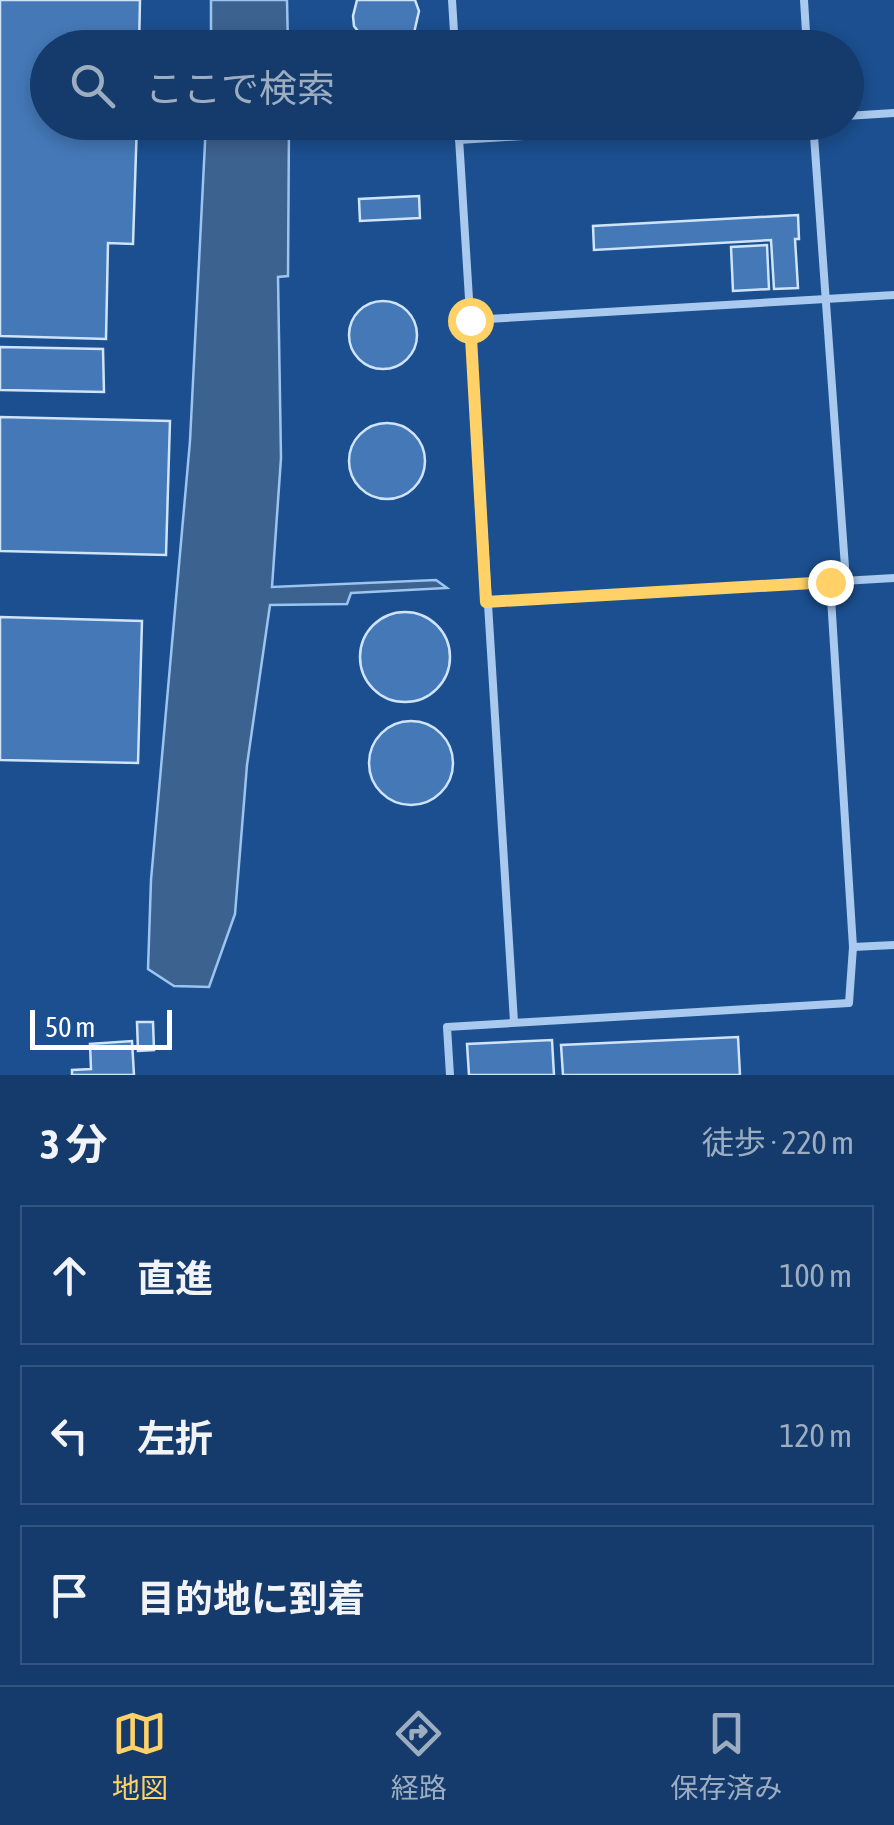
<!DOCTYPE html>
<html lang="ja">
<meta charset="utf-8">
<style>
body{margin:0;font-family:"Asap Condensed","Noto Sans JP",sans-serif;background:#214673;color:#f1f3f6}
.scale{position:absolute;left:30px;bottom:25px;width:142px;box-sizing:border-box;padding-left:10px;border:5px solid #fff;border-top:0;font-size:28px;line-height:35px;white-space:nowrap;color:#fff;-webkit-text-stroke:8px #1b4f8f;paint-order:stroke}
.stop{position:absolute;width:30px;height:30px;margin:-22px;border:8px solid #ffd166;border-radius:50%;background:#fff}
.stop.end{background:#ffd166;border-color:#fff;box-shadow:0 2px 10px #0008}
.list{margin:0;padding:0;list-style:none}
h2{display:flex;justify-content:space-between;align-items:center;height:130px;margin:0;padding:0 40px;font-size:42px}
h2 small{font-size:32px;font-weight:400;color:#9dadc1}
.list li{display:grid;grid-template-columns:65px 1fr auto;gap:30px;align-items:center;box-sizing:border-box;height:140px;margin:0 20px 20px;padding:0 20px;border:2px solid #33557e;border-radius:0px}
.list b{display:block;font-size:38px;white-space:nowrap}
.list em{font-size:32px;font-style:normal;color:#9dadc1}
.icon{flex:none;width:55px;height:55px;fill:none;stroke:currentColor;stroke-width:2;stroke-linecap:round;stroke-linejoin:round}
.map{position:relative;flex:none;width:894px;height:1075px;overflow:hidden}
.search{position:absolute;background:#143b6b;box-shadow:0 5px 15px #0003;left:30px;right:30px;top:30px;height:110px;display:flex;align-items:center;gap:25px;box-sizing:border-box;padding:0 35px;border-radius:55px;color:#9dadc1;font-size:38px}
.sheet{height:610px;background:#143b6b}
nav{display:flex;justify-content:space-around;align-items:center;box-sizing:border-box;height:140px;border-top:2px solid #33557e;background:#143b6b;font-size:28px;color:#9dadc1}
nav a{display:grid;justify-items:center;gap:5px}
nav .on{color:#ffd166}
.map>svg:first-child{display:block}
.water{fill:#3c6290;stroke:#9cc4f0;stroke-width:2.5}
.building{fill:#4478b7;stroke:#cfe3fa;stroke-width:2.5}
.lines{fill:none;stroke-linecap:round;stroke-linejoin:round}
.service{stroke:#a9c9ee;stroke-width:8}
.route{stroke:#ffd166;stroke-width:12}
</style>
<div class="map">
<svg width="894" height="1075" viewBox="0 0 894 1075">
<rect width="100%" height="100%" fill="#1b4f8f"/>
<g class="water">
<path d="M211,0H287L288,47H211Z"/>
<path d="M206,123H289L288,276L278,277L281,458L272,587L436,580L447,588L351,593L347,604L270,605L247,765L235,914L209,987L174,986L148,969L151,880L190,441Z"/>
</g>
<g class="building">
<path d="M0,0H140L139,48H48V122H137L133,244L108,243L106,339L0,336Z"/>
<path d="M357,0H415L419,11L414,33L397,47L377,48L367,43L354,26L353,16Z"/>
<path d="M419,196L420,218L360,221L359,199Z"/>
<path d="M798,215L799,239H795L798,288L774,289L771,240L594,250L593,226Z"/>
<path d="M767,245L769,289L733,291L731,247Z"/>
<circle cx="383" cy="335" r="34"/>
<path d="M0,347L103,349L104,392L0,390Z"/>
<path d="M0,417L170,421L166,555L0,551Z"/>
<circle cx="387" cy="461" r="38"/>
<circle cx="405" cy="657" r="45"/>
<path d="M0,617L142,621L138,763L0,760Z"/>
<circle cx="411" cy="763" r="42"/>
<path d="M137,1022H153L154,1050L138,1051Z"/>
<path d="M738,1037L740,1075H563L561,1045Z"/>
<path d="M552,1040L554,1075H469L467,1044Z"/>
<path d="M132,1041L134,1075H72V1070L91,1069L90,1044Z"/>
</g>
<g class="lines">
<g class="service">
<path d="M452,0L455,48"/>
<path d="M804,0L807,48"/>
<path d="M846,116L894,113"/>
<path d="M458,122L514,1022"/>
<path d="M813,122L846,581"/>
<path d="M459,140L741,122"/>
<path d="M470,320L894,295"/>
<path d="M486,602L894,578"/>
<path d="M853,947L894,945"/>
<path d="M450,1075L447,1027L849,1003L853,947L830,582"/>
</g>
</g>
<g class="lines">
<path class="route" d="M470,320L486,602L830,582"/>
</g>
</svg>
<div class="scale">50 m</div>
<div class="stop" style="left:470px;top:320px"></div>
<div class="stop end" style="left:830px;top:582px"></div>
<div class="search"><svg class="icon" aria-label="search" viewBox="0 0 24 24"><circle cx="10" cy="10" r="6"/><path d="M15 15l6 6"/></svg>ここで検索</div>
</div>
<section class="sheet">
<h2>3 分<small>徒歩 · 220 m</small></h2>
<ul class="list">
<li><svg class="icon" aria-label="ahead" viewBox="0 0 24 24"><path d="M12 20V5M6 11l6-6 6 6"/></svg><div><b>直進</b></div><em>100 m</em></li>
<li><svg class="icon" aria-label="left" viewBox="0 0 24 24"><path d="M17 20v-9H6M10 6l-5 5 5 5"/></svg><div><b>左折</b></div><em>120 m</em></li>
<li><svg class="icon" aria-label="arrive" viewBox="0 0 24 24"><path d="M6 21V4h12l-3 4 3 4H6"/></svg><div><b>目的地に到着</b></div></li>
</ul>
</section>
<nav>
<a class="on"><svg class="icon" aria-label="map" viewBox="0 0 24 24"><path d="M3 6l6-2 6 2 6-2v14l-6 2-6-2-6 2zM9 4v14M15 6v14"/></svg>地図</a>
<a><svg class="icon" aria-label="directions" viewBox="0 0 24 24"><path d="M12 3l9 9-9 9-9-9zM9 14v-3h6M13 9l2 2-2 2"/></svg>経路</a>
<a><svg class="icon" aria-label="saved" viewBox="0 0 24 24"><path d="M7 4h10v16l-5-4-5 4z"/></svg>保存済み</a>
</nav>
